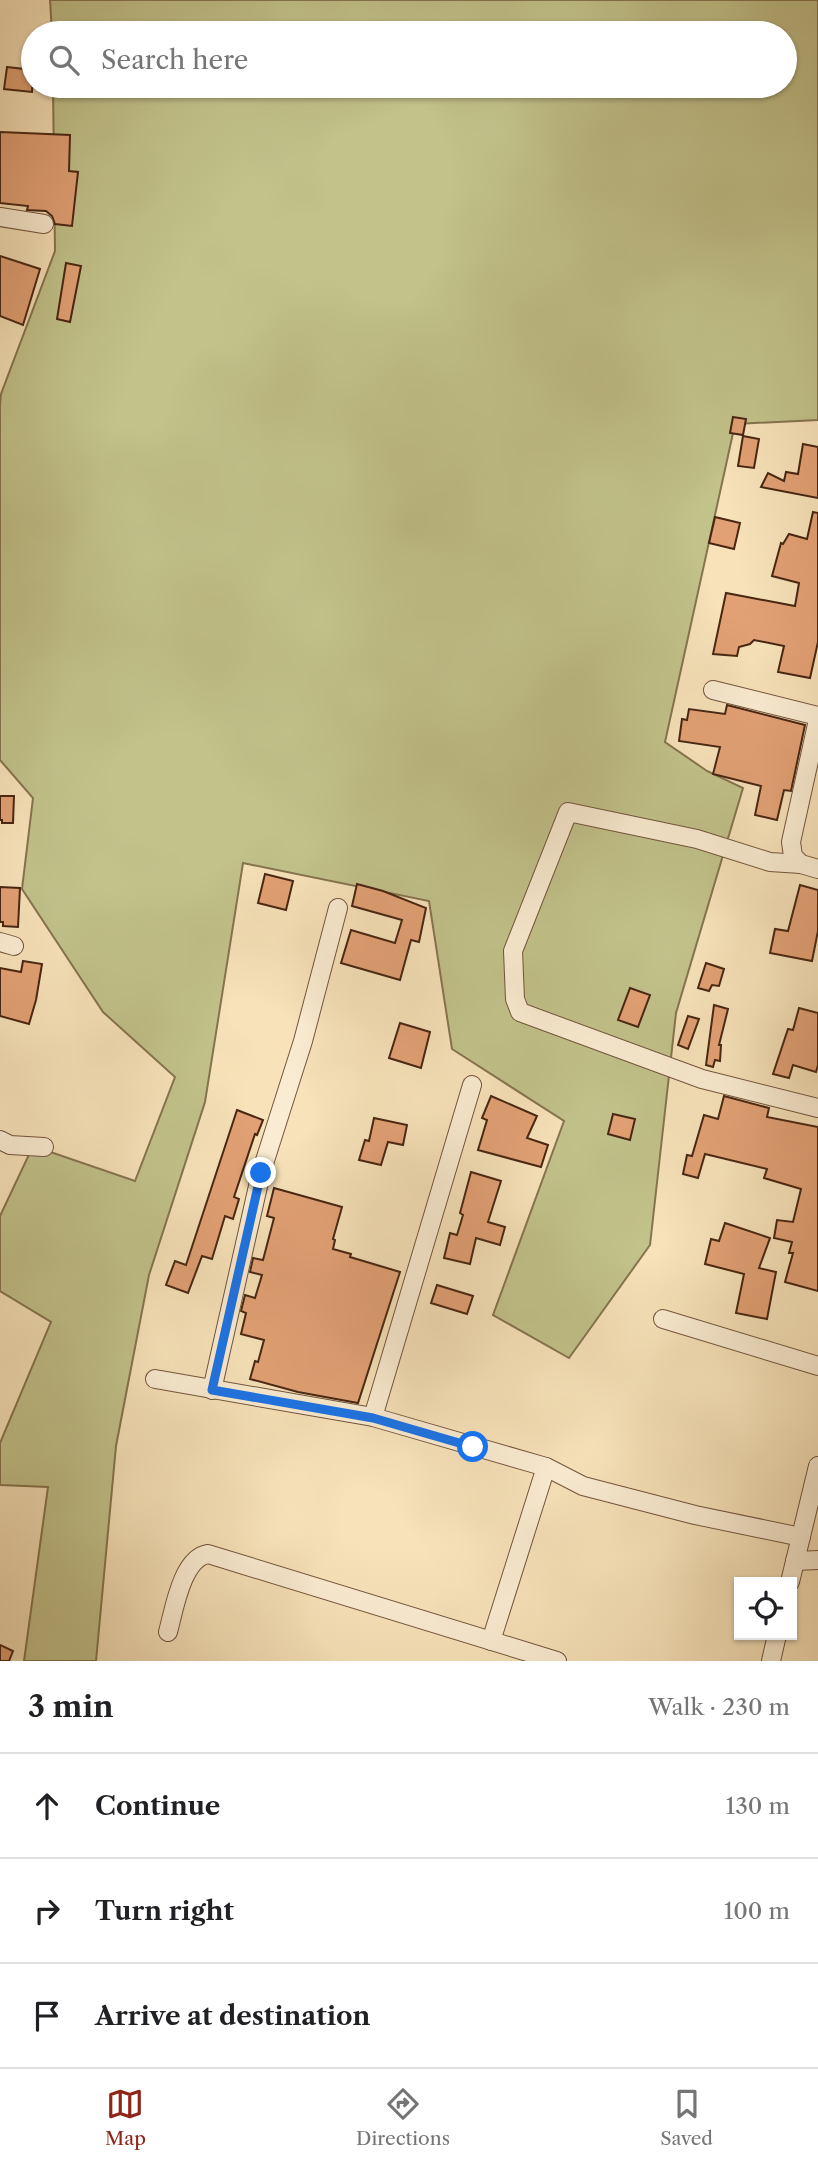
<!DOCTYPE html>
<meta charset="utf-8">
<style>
body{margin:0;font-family:"Libre Caslon Text",serif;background:#f6f6f6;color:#202124}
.controls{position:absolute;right:21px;bottom:21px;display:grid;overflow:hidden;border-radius:0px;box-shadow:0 2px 5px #0004}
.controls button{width:63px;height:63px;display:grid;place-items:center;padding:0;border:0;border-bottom:2px solid #e0e0e0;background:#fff;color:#202124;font:35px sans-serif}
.stop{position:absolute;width:21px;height:21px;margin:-16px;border:5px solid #1a73e8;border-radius:50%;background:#fff}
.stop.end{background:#1a73e8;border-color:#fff;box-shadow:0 2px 7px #0008}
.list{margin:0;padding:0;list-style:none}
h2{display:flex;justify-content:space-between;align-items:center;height:91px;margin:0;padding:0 28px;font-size:30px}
h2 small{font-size:23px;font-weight:400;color:#757577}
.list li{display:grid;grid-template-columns:46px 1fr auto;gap:21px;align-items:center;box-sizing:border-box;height:105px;padding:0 28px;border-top:2px solid #e0e0e0}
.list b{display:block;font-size:26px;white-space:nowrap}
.list em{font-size:23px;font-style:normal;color:#757577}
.icon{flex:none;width:38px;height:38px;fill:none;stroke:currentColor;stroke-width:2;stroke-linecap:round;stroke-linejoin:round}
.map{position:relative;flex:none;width:818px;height:1661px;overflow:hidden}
.search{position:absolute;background:#fff;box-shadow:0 2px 5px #0004;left:21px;right:21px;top:21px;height:77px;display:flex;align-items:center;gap:18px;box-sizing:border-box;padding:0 24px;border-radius:38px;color:#757577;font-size:26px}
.sheet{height:406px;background:#fff}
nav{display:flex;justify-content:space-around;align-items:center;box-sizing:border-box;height:98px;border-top:2px solid #e0e0e0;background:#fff;font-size:19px;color:#757577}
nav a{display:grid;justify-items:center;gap:4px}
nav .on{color:#8f2418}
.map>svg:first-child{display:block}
.green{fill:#c2c28b;stroke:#85744e;stroke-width:2}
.building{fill:#e2a175;stroke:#482612;stroke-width:2}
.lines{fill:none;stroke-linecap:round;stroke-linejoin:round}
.minor-casing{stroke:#74553c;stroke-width:20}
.minor{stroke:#faecd2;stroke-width:18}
.route{stroke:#1a73e8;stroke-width:9}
</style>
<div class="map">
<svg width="818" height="1661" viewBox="0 0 818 1661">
<rect width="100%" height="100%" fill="#f7e2b9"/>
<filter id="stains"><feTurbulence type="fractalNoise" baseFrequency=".00286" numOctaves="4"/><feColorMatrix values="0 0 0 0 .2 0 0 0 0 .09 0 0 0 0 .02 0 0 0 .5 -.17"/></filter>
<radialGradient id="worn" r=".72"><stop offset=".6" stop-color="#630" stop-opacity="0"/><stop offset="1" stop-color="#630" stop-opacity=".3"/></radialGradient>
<path class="green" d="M50,0H818V420L735,424L665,742L707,771L743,788L676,1013L650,1245L569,1358L493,1315L564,1121L452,1049L429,901L243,863L205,1102L149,1275L116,1446L96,1661H24L48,1487L0,1485V1443L51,1322L0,1291V1216L33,1146L135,1181L175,1077L103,1012L22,889L33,798L0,760V405L1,394L55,251L53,86H785V33H52Z"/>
<g class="building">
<path d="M7,67L33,70L32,92L4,89Z"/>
<path d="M0,132L70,135L69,171L78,172L72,226L55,224L52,216L46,211L27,210L28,206L0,203Z"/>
<path d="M0,256L40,269L23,325L0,316Z"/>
<path d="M66,263L81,266L70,322L57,319Z"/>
<path d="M733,417L746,419L743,435L730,433Z"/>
<path d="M743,436L759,439L754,468L738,466Z"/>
<path d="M803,444L818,447V498L761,487L768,473L784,481L786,472L798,474Z"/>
<path d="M813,512L818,513V642L810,678L778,672L784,646L754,640L750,644L739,647L737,656L713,654L726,593L795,606L799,583L772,576L781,543L783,544L789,534L807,539Z"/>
<path d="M715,517L740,523L734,549L709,543Z"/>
<path d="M727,705L805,725L791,791L784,790L777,820L755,815L761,786L713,774L720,747L679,741L682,719L687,720L689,709L725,714Z"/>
<path d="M0,796H14L13,823H2V820H0Z"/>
<path d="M265,874L293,881L286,910L258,903Z"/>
<path d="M357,884L383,891L426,908L419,942L411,940L400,980L341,963L351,930L395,943L402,920L352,906Z"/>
<path d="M800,885L818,890V931L812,961L770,953L775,929L788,931Z"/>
<path d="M0,887L20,888L18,927L3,926V922H0Z"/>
<path d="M23,961L42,964L36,1000L29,1024L0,1016V968L21,972Z"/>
<path d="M706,963L724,969L719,986L712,985L709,991L698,988Z"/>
<path d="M630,988L650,995L638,1027L618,1020Z"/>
<path d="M714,1005L728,1009L719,1045H721L720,1061L715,1060L713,1067L706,1065Z"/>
<path d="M799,1008L818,1013V1065L816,1072L793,1065L789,1078L773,1074L788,1029L793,1030Z"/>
<path d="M688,1016L699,1019L688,1049L678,1045Z"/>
<path d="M400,1023L430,1032L421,1068L389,1058Z"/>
<path d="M491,1096L537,1116L527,1138L548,1145L541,1167L478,1150L487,1120L482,1118Z"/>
<path d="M724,1096L769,1108L767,1117L818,1127V1291L785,1282L793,1253H789L792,1242L774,1238L777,1220L793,1222L801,1189L764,1178L767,1169L705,1154L698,1178L683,1174L687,1155L692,1156L704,1115L718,1119Z"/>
<path d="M237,1110L263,1120L257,1135L255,1134L234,1197L239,1199L233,1219L225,1216L212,1259L202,1256L188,1293L166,1285L175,1261L186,1265Z"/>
<path d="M613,1114L635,1119L630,1140L608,1134Z"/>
<path d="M374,1118L407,1125L403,1145L388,1142L381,1165L359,1160L365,1140L369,1141Z"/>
<path d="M471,1172L501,1181L488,1222L505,1227L500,1245L476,1238L470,1264L444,1258L450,1233L457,1235L463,1215L460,1213Z"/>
<path d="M274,1188L342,1207L333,1239L335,1240L333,1249L351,1254L350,1257L400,1272L358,1403L298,1392L250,1379L255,1361L258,1362L264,1340L241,1334L246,1313L241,1311L245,1295L255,1298L262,1275L250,1272L253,1258L263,1260L274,1218L267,1216Z"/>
<path d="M725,1223L770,1238L759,1268L776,1272L767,1319L736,1313L744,1274L705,1264L711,1239L719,1241Z"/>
<path d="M437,1285L473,1296L467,1314L431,1303Z"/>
<path d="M0,1645L13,1651L9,1661H0Z"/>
</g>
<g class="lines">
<defs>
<g id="minor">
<path d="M0,217L44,224"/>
<path d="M713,690L818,716"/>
<path d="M818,720L791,842L793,856L801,864L818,869"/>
<path d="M801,864L770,862L697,839L568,812L513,951L515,999L520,1012L702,1079L818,1108"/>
<path d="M0,942L14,946"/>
<path d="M0,1140L10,1145L44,1147"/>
<path d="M663,1319L818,1366"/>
<path d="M155,1379L373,1417L546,1467L583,1486L695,1515L801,1537"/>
<path d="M212,1390L261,1173L303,1041L338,908"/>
<path d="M373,1417L472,1085"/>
<path d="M795,1561L818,1560"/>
<path d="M790,1582L818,1466"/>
<path d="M168,1632C174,1610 182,1558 208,1554L557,1661"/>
<path d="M491,1641L546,1467"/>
<path d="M771,1661L777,1635"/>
</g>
</defs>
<use href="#minor" class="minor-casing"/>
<use href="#minor" class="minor"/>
</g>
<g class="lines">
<path class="route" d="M261,1173L212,1390L373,1418L473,1447"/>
</g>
<rect width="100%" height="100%" filter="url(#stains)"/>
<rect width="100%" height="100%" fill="url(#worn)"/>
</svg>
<div class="controls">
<button><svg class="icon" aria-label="locate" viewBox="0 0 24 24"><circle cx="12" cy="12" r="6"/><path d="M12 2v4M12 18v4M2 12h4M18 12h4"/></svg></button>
</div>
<div class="stop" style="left:473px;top:1447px"></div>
<div class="stop end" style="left:261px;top:1173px"></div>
<div class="search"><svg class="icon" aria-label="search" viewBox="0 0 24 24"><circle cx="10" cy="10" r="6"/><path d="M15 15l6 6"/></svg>Search here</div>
</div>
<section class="sheet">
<h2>3 min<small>Walk · 230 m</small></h2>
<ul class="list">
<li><svg class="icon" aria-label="ahead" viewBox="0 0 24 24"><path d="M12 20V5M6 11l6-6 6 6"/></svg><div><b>Continue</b></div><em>130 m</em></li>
<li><svg class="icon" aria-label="right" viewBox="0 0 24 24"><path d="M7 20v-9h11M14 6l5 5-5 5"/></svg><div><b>Turn right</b></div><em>100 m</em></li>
<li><svg class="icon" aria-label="arrive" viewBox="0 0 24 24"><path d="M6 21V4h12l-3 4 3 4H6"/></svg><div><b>Arrive at destination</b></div></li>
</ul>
</section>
<nav>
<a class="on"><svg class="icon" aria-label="map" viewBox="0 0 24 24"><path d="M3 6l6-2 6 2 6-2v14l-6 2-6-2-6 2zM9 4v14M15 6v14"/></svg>Map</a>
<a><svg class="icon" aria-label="directions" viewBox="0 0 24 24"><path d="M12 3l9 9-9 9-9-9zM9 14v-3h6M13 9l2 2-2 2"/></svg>Directions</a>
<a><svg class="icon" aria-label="saved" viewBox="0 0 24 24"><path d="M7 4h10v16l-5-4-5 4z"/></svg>Saved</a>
</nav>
